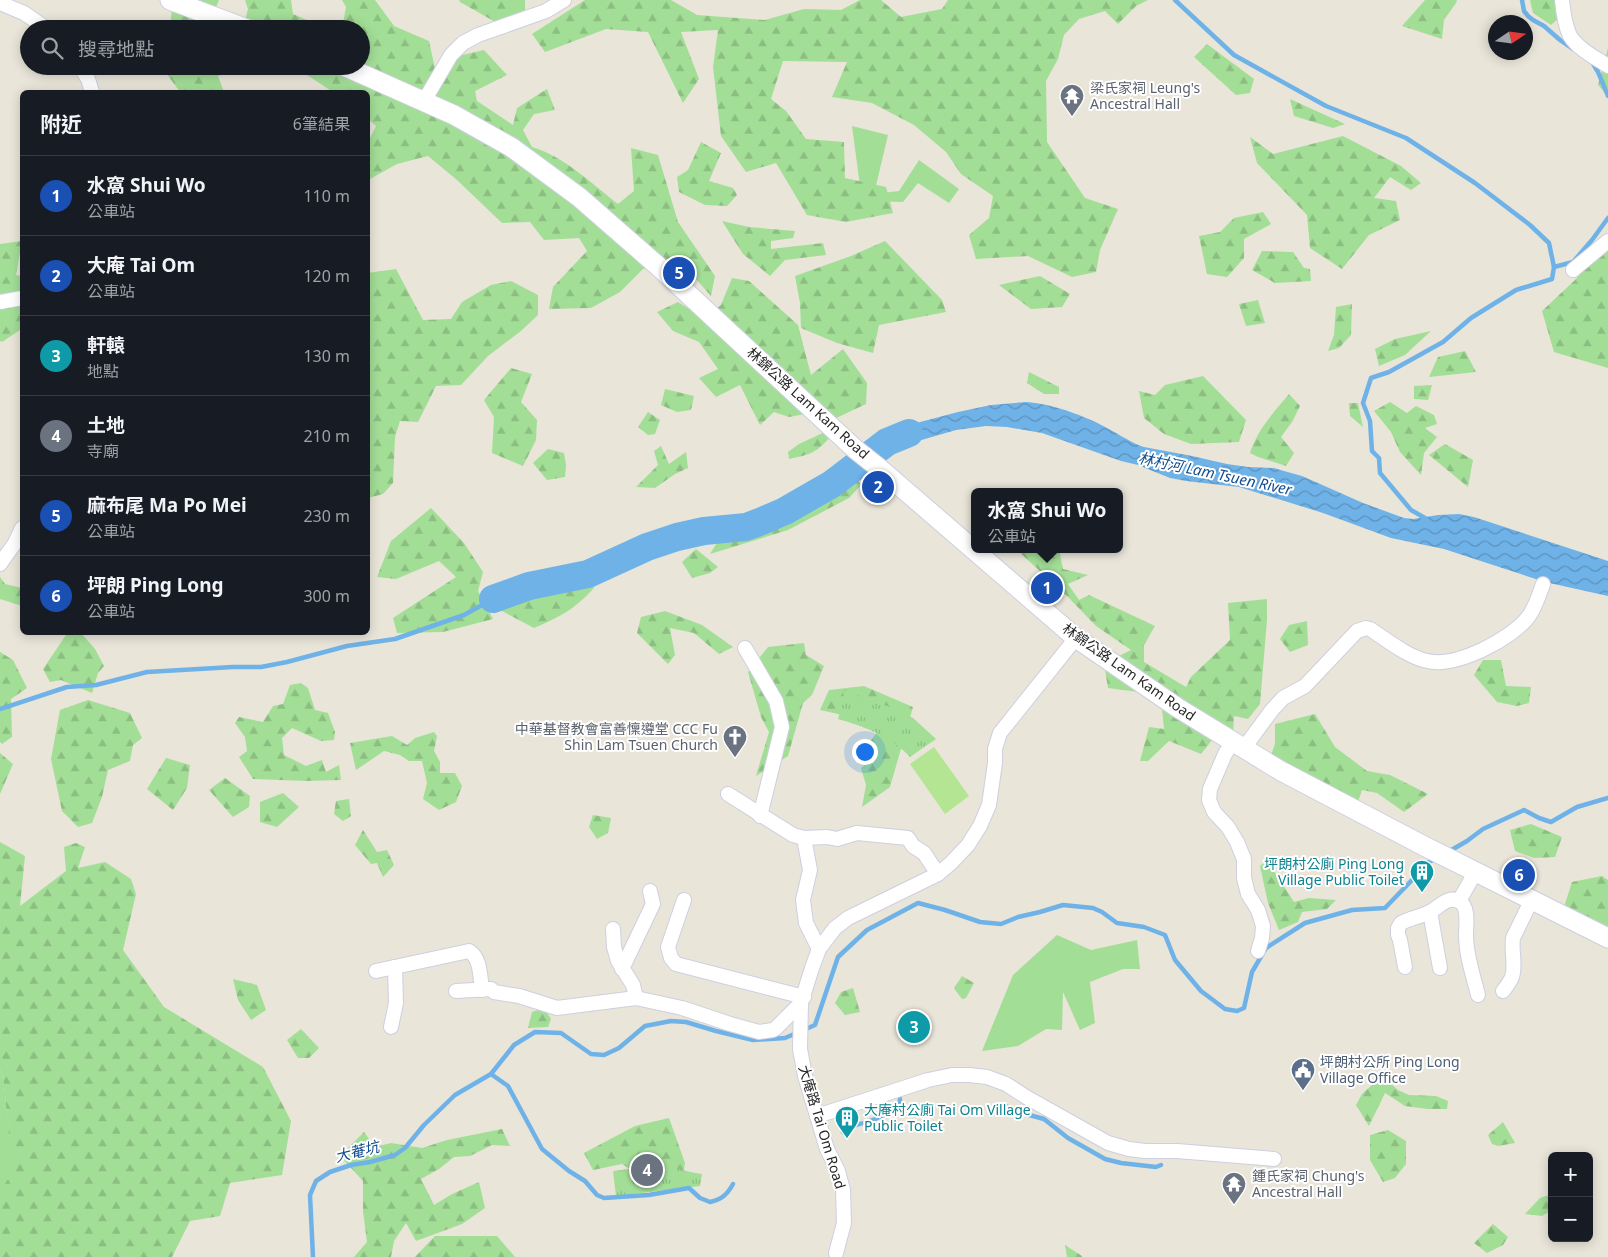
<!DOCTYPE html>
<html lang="zh-TW">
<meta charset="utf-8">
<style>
body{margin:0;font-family:"Noto Sans","Noto Sans TC",sans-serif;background:#242831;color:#f1f3f6}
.controls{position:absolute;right:15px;bottom:15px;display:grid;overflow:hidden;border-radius:8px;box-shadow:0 2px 12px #0003}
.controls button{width:45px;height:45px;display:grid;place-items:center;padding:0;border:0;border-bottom:1px solid #363941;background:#171b24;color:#f1f3f6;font:25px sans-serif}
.compass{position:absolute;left:1488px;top:15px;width:45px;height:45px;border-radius:50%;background:#171b24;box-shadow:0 2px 12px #0003;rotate:77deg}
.you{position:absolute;left:864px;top:751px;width:18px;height:18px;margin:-12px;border:4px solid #fff;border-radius:50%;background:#1a73e8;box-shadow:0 0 0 8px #1a73e833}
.badge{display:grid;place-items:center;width:32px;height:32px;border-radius:50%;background:#d93025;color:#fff;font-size:16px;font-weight:700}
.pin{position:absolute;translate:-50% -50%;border:2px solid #fff;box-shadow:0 1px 5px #0006}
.popup{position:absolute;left:971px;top:488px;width:152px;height:65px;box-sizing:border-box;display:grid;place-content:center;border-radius:8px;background:#171b24;filter:drop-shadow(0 1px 4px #0005);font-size:16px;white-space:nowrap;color:#9ea1a6}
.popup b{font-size:19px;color:#f1f3f6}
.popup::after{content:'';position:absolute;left:50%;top:100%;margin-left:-10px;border:10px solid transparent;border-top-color:#171b24}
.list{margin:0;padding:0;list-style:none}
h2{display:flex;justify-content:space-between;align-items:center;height:65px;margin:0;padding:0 20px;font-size:21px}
h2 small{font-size:16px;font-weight:400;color:#9ea1a6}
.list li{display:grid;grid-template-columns:32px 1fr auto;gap:15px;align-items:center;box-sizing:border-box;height:80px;padding:0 20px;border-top:1px solid #363941}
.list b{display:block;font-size:19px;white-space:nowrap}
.list p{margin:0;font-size:16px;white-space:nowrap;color:#9ea1a6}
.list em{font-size:16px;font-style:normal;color:#9ea1a6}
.icon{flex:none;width:28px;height:28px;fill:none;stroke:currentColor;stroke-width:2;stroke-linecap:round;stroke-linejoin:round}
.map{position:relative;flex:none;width:1608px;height:1257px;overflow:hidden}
.search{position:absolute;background:#171b24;box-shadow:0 2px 12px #0003;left:20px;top:20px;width:350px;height:55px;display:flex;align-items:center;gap:12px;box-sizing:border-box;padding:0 18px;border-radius:28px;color:#9ea1a6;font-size:19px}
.panel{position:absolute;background:#171b24;box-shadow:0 2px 12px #0003;left:20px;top:90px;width:350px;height:545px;border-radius:8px}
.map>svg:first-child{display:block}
.grass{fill:#a3de97}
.forest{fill:url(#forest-firs)}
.park{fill:url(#park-tufts)}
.pitch{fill:#b4e593}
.water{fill:url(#water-waves)}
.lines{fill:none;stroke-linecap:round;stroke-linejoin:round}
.stream{stroke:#6fb2e8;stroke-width:4.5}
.river{stroke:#6fb2e8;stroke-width:28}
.street-casing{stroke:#cecfe0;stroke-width:16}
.secondary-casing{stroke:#cecfe0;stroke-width:21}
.street{stroke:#fff;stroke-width:14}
.secondary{stroke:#fff;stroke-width:19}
.labels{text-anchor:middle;stroke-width:4;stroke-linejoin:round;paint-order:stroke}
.worship-label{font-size:14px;fill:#5b616d;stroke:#fff;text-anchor:start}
.street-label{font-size:14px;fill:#272727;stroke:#fff}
.culture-label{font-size:14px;fill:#0d838f;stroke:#fff;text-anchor:end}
.service-label{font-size:14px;fill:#4e5e75;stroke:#fff;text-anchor:start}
.water-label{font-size:15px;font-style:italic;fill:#134e8f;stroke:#fff}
</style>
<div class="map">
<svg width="1608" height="1257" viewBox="0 0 1608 1257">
<defs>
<pattern id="forest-firs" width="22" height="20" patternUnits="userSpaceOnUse" patternTransform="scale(1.25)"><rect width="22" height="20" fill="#a3de97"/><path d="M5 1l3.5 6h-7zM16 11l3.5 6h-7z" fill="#8cbe82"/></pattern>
<pattern id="park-tufts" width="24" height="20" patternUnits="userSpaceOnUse" patternTransform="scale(1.25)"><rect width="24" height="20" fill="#a3de97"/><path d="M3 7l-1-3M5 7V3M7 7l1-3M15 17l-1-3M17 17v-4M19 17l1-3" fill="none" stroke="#8cbe82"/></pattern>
<pattern id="water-waves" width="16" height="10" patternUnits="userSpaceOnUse" patternTransform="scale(1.25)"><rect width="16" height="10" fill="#6fb2e8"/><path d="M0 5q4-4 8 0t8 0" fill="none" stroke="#5b91bc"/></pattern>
</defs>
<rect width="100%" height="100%" fill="#e9e5d9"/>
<g class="grass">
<path d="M852,126L888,135L874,194L899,191L919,160L959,189L949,203L918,183L903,202L862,201Z"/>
<path d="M1057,935L1091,950L1137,940L1140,969H1123L1090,982L1095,1023L1080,1030L1063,992L1062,1030L1046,1029L1018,1046L982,1051L1013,975Z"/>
<path d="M0,1070L3,1076L14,1174L0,1190Z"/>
</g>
<g class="forest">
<path d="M201,0H219L209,25L206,29H174L170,27L172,8L199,7Z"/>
<path d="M245,0H291L293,14L325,28L343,23L346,7L342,0H375L394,26L429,41L436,73L458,56L484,50L507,75L475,91L477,101L513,125L517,108L547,89L555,110L534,114L523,130L532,147C564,156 592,184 618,204L634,191L631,148L658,155L678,222L715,276L711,296L680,261L643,269L620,292L591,308L549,309L553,287L587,251L579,238L544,240L530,222L502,223L457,180L428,156L397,164L370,179L368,171V142L376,126L368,119V92H333L304,73L273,66H361V29H231L244,24L248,9Z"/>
<path d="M459,0H525V10L497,23L460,2Z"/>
<path d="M585,0H671L697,15L765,20L804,9L841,10L860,0H881L901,17L942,9L948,0H1148L1136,6L1118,24L1105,11L1079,19L1064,35L1058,59L1046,81L1047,142L1085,198L1118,209L1100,250L1096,272L1072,277L1028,256L976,259L969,235L989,218L993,196L961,174L946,152L914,125L872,103L832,97L847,62L783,61L771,99L786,111L806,139L844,142L845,178L886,187L893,213L846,222L807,215L776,163L746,172L721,136L713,67L718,30L681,32L699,79L683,103L648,32L606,29L545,52L532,34Z"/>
<path d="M1425,0H1457L1456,3L1444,20L1442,39L1402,26Z"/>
<path d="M1530,0H1554L1560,6L1561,16L1551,25L1533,13Z"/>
<path d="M1207,44L1254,79L1250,93L1236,95L1194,57Z"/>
<path d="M1608,48V96L1598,85Z"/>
<path d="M166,66H247L218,76L224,92H180L164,70Z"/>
<path d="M1290,99L1345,124L1333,128L1294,116Z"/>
<path d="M1343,136L1401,166L1421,183L1411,190L1390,177L1374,198L1396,201L1400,220L1369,235L1342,269L1310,248L1307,215L1257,163L1250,137L1273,154Z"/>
<path d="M701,142L721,153L709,181L733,188L737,195L727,206L705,205L679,192L677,177L688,170Z"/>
<path d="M1263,212L1271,224L1244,239V258L1227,277L1207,274L1199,236L1220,232L1234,218Z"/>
<path d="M722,221L749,227L795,231L793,238L771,241V249L823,243L826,255L785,260L770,276L743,254Z"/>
<path d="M22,241L16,275L22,276V330H20L2,342L0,341V244Z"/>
<path d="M885,241L942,300L946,312L879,325L873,353L837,343L801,328L800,303L795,276L851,256Z"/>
<path d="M1608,241V368L1554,352L1542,311L1575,280Z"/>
<path d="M1262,251L1293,252L1304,268L1310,269L1311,281L1275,283L1252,270Z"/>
<path d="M396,269L423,320L451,319L462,302L491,285L511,281L538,295V315L521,331L488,356L461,385L436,386L418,422L400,421L395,437L393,483L383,494L368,498V273Z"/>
<path d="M1040,276L1070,294L1062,307L1031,309L999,285Z"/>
<path d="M732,278L749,281L798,325L811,375L843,349L867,383L866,404L832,420L805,414L789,417L774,412L760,425L740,385L716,397L699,378L718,369L699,342L673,331L657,312L678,302L704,318L721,305Z"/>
<path d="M1258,300L1265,323L1246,326L1239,304Z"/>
<path d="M1352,304L1351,335L1339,348L1328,351L1334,335L1336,307Z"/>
<path d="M1431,331L1405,355L1379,366L1375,349L1395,339Z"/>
<path d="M1465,351L1476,372L1429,377L1438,357Z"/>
<path d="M511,368L532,374L521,402L537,420L536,440L523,466L492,453L494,417L484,400Z"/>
<path d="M1029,372L1059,387V394H1044L1027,383Z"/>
<path d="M1203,376L1246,420L1239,442L1191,444L1164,434L1144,418L1139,391L1155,395L1165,385Z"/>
<path d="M1432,385L1428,400L1414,399V386Z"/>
<path d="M665,389L694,396L691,410L677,412L661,405Z"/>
<path d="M1289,394L1300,406L1292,422L1281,437L1294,453L1286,466L1258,457L1250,453C1257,430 1274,412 1289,394Z"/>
<path d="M1390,402L1407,413L1416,406L1434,415L1437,424L1425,428L1437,437L1424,453L1421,475L1400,452L1391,432L1374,411Z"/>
<path d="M1349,403H1358L1363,427L1350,416Z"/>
<path d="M648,412L660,420L655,434L648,435L638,427Z"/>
<path d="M827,431L832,435C816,453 812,454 789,459L788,452L799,444Z"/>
<path d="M1445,444L1473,460L1468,487L1429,455Z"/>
<path d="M661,446L669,464L686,452L688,468L675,474L655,488L636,487L658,465L654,451Z"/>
<path d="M548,449L564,453L566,465L565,477L547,480L533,463Z"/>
<path d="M856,477L861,485L849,498L788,530L710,554L718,541L749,536L760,529Z"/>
<path d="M431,508L464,543L483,572L478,591L493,619L443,632L397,633L393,618L456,577L439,561L396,579L377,577L391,541Z"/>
<path d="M696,549L718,567L710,573L692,578L682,562Z"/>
<path d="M1021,549H1059L1063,569L1088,575L1068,584L1079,600L1089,595L1155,626L1144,645V662L1186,687L1191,677L1230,640L1228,603L1267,599V620L1260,704L1248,719L1234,716L1233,735L1213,739L1201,754L1169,741L1148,761H1140L1149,727L1164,729L1162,709L1146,693L1108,688L1105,669L1115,658L1131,650L1096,626L1067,596L1018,551Z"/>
<path d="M0,577L5,584L22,588V606L0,599Z"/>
<path d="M589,580L594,588C575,609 560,617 534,628L498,609L525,600L562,584Z"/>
<path d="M665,611L702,625L733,647L719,654L694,633L670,628L675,655L668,664L637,633L641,617Z"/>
<path d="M1307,621L1308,645L1290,652L1280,639L1289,625Z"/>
<path d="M68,632L81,633L95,649L104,666L98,673L92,693L61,680L50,682L43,669Z"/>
<path d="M804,643L806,655L824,666L812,695L803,703L788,756L756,776L769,732L761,717L748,672L768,647Z"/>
<path d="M0,652L13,660L27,688L11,699L12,737L2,744L0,742Z"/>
<path d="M1483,660H1501L1506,686L1531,687L1529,703L1517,706L1497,702L1474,675Z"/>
<path d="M301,683L308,688L315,710L328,713L335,732L334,740L321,741L292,728L282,738L284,755L306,766L322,760L326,772L339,765L341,780L306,781L253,779L239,757L247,751L245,737L235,723L239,717L263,722L273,706L283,704L290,685Z"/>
<path d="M864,686L913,707L890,787L862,807L866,785L861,768L878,753L864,749L882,726L865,720L820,710L829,690Z"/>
<path d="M88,700L130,713L142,738L133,745L130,761L108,770L102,797L92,823L78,827L62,811L51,759L60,710Z"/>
<path d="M1315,714L1335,747L1367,771L1390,775L1428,794L1404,812L1377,793L1362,790L1357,805L1270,758L1275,744V724Z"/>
<path d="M434,732L437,736L434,751L440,762V773H455L462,786L456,802L439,810L423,799L427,783L422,761H409L400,755L384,751L356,770L350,743L392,736L407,745L415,738Z"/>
<path d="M0,753L13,764L0,794Z"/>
<path d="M166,758L190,765L187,788L173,810L147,789Z"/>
<path d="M225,778L250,796L249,807L233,817L209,790Z"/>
<path d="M283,793L299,807L277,827L260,822V802Z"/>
<path d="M349,799L351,816L343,821L334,814L336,801Z"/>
<path d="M593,815L611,818L608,833L597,839L589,827Z"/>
<path d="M1531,824L1562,837L1555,857L1534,858L1515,851L1510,830Z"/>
<path d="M363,830L377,852L387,850L394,865L383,877L377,863L371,864L355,845Z"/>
<path d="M0,842L25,856L20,906L66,871L64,847L76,843L85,847L78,868L105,862L131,879L136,894L123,950L164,1007L263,1067L291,1121L282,1175L230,1183L220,1216L190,1221L172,1257H0V1190L13,1173L3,1076L0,1070Z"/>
<path d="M1267,860L1294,902L1309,898L1336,900L1327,909L1302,912L1298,922L1279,930L1268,903L1260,866Z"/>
<path d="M1602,876L1608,880V948L1589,938L1564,907L1572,882Z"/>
<path d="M962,976L974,983L966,998L962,999L954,988Z"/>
<path d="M233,979L257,985L266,1010L251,1020L238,1000Z"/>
<path d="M853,988L860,1012L845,1015L835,1003L841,992Z"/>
<path d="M544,1008L551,1019L548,1027L528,1028L532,1012Z"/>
<path d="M301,1029L319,1048L309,1058H298L287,1040Z"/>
<path d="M1382,1076L1398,1090L1409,1095L1436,1096L1448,1101L1447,1109H1428L1405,1106L1385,1093L1369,1126L1356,1105L1362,1094Z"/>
<path d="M669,1118L685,1163L683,1175L651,1182L622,1164L593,1170L584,1153L635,1126Z"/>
<path d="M1503,1122L1515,1143L1498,1146L1492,1144L1488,1135Z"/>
<path d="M502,1129L510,1146L492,1145L470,1156L454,1157L439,1169L421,1179L434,1205L452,1194L479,1182L485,1208L462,1224L416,1241L406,1223L394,1241L391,1257H354L367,1242L363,1211V1181L340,1156L364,1132L375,1147L391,1143L422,1148L447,1140Z"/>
<path d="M1388,1130L1406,1141V1164L1395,1178L1383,1182L1370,1160V1135Z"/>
<path d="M1552,1194V1210L1542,1216L1525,1214L1540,1198Z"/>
<path d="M1493,1224L1508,1237L1503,1245L1487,1253L1474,1243Z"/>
<path d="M435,1236H497L515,1257H415Z"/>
<path d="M1065,1245L1082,1256V1257H1067Z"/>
</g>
<g class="park">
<path d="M844,690L898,710L913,718L936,739L910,757C891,736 865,727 838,719L844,695L843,694Z"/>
<path d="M653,1164C670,1165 685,1172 702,1174L700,1186L616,1196L613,1171L646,1167Z"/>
</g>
<path class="pitch" d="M934,747L969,796L945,814L910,764Z"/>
<path class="water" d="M1026,402C1055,404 1091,418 1116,433C1125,438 1134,444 1144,447L1192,456L1227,464L1248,467L1274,468L1284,471L1302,476L1363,503L1404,518L1413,519L1438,515L1459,514L1474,517L1608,561V596L1545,582L1444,549L1391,538L1323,513L1239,487L1186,481L1170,478L1138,465L1121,461L1042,433L1007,427L986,426L956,430L887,450H877L873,442L881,434L905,426L958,412L991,405Z"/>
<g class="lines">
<g class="stream">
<path d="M1175,0L1234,55L1326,106L1406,138L1475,183L1530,225L1549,243L1554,267L1552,279L1516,290L1471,318L1443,342L1389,372L1371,378L1363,403L1370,421L1372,451L1379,458L1380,473L1411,510L1425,518L1427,521"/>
<path d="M1522,0L1524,11L1528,16L1533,20L1544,26L1560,40L1573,49"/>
<path d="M1592,62L1598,72L1608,96"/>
<path d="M1554,267L1573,262L1592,240L1608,218"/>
<path d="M0,709L67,687L96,685L147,672L233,667H261L287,662L347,646L395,639L464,615L493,599"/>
<path d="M1448,852L1467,841L1483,829L1524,810L1539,818L1551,822L1577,807L1608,798"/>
<path d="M491,1074L508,1086L542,1149L569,1171L585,1181L597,1195L604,1198L649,1195L689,1188L700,1198L710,1202C722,1199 727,1195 733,1184"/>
<path d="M1005,1105L1011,1110L1044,1119L1068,1138L1105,1159L1121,1163L1156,1167L1161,1165"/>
<path d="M843,1132L844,1128C868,1122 879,1120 899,1105L900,1099"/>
<path d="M313,1257L310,1195L316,1181L330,1172L351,1165L370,1162L395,1155L405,1148L424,1125L455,1095L491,1074L514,1045L535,1032L561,1033L591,1054L604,1055L619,1048L645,1026L671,1021L686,1022L716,1031L753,1040L785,1038L815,1025L838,957L867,930L918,903L945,910L980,922L1001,924L1018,917L1040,912L1063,905L1093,908L1102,912L1117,923L1144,927L1165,935L1175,960L1201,991L1225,1009L1237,1011L1244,1008L1252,972L1266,948L1305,923L1352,910L1385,908L1413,879L1419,867L1437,858"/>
</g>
<path class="river" d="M493,599L529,586L588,574L647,547L677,537L704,531L746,527L762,521L785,511L832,484L887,442L909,433"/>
<defs>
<g id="street">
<path d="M1562,0C1563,11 1565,25 1570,36C1578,49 1596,58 1608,66"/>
<path d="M0,3L24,13L47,29"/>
<path d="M80,66L88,79L92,92"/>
<path d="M424,101L451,55L463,43L478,35L546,11L564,0"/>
<path d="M1573,270L1608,241"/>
<path d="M0,302L22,298"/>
<path d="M0,564L15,543L22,528"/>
<path d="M745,648L776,701L782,727L760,816"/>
<path d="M1233,741L1225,754L1210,789L1209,800L1214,812L1228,827L1237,842L1244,859V878L1248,894L1258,910L1263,926L1262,938L1258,951"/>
<path d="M1244,748L1272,710L1283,698L1305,686L1357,631L1366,628L1370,629C1387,640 1408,657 1427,661C1456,668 1512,639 1529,616C1536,606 1539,595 1543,584"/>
<path d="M728,794L793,835L804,838L827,837L837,839L857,833L908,838L913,846L924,853L938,874"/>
<path d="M804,838L810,870L803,900L806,923L819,949"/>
<path d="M684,900L668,947L671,958L676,964L804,997"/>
<path d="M1459,901L1476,871"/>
<path d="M1430,912L1440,968"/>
<path d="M613,929L614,947L618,961L633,985L636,998"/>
<path d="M1405,967L1400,940L1398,935V928L1401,923C1410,918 1420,917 1430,912C1438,908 1449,894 1460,902C1469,907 1466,926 1466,935C1466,955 1473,975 1478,995"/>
<path d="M622,969L653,904L650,891"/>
<path d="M376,971L469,951C481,958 480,977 482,990"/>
<path d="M456,991L491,989L494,992L519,996L557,1008L636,998L682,1008L730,1024L759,1032L773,1030L776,1028L801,1003"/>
<path d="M1503,991C1506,987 1510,982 1512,977C1516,965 1511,951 1513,938L1532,899"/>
<path d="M391,1027L396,1003L395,967"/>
<path d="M817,1116L928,1080L952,1075H969L987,1077L1006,1084L1026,1097L1108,1143L1129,1149L1145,1151H1177L1274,1159"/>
<path d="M836,1253L844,1223L843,1190L838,1171L827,1149L805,1076L800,1049L801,1003L812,968L819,949L835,928L848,918L938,874L951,863L968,845L980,826L989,805L995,763V749L1000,733L1076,638"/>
</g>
<g id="secondary">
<path d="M170,0L247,29"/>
<path d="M344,66L454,115L511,147L579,197L658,266L855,449L879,468L1076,638L1178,708L1281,771L1426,847L1608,938"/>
</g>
</defs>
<use href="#street" class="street-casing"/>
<use href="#secondary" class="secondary-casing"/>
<use href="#street" class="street"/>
<use href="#secondary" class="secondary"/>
</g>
<defs>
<symbol id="temple-pin" viewBox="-11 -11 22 30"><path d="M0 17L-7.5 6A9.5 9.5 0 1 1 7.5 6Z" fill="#6b7280" stroke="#fff"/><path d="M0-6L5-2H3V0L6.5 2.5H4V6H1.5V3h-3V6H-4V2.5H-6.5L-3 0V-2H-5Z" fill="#fff"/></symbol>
<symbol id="church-pin" viewBox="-11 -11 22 30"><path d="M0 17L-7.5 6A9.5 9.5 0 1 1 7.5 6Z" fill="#6b7280" stroke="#fff"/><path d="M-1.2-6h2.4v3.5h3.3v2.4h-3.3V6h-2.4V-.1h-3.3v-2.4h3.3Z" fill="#fff"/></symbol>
<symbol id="building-pin" viewBox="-11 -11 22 30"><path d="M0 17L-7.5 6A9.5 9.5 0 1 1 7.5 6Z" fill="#0f9aa8" stroke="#fff"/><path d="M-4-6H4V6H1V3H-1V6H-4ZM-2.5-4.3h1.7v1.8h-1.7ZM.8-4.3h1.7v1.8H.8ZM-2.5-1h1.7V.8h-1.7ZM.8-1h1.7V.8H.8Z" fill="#fff"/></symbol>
<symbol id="civic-pin" viewBox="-11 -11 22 30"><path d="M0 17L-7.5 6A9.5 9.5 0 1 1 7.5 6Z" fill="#5c6f8a" stroke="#fff"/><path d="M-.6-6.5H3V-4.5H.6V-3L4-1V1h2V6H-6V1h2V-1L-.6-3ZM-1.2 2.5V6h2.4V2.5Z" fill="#fff"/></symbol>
</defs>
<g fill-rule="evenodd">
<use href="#temple-pin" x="1058" y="82" width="28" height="38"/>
<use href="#church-pin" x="721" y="723" width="28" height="38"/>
<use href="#building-pin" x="1408" y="858" width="28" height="38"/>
<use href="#civic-pin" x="1289" y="1056" width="28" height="38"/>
<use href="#building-pin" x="833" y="1104" width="28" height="38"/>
<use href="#temple-pin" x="1220" y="1170" width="28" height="38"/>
</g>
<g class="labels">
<g class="worship-label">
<text x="1090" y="93">梁氏家祠 Leung's<tspan x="1090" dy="16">Ancestral Hall</tspan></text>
<text x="718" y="734" text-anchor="end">中華基督教會富善懍遵堂 CCC Fu<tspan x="718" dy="16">Shin Lam Tsuen Church</tspan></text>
<text x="1252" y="1181">鍾氏家祠 Chung's<tspan x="1252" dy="16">Ancestral Hall</tspan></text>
</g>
<g class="street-label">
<text transform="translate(808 403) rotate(42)" y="5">林錦公路 Lam Kam Road</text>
<text transform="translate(1129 672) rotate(35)" y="5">林錦公路 Lam Kam Road</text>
<text transform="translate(822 1127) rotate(73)" y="5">大庵路 Tai Om Road</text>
</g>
<g class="culture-label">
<text x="1404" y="869">坪朗村公廁 Ping Long<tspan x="1404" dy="16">Village Public Toilet</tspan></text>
<text x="864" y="1115" text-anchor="start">大庵村公廁 Tai Om Village<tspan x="864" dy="16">Public Toilet</tspan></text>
</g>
<g class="service-label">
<text x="1320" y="1067">坪朗村公所 Ping Long<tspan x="1320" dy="16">Village Office</tspan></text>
</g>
<g class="water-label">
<text transform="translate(1215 474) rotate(12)" y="5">林村河 Lam Tsuen River</text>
<text transform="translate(357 1152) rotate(-14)" y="5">大菴坑</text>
</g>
</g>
</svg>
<div class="controls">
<button>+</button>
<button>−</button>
</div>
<svg class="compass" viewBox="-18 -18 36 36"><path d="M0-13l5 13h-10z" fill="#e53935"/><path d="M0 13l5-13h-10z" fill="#9ea1a6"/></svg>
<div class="you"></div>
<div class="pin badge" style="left:1047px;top:588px;background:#1a4fb4">1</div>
<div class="popup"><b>水窩 Shui Wo</b>公車站</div>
<div class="pin badge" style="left:878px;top:487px;background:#1a4fb4">2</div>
<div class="pin badge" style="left:914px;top:1027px;background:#0f9aa8">3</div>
<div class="pin badge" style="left:647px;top:1170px;background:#6b7280">4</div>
<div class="pin badge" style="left:679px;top:273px;background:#1a4fb4">5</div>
<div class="pin badge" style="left:1519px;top:875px;background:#1a4fb4">6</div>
<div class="search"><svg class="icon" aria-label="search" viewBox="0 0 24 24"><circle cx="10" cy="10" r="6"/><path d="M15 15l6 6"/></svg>搜尋地點</div>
<section class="panel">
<h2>附近<small>6筆結果</small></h2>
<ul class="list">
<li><span class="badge" style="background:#1a4fb4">1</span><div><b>水窩 Shui Wo</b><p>公車站</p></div><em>110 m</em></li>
<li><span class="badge" style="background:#1a4fb4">2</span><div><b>大庵 Tai Om</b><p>公車站</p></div><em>120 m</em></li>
<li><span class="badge" style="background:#0f9aa8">3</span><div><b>軒轅</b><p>地點</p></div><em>130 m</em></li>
<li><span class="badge" style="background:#6b7280">4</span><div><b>土地</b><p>寺廟</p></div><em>210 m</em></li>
<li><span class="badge" style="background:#1a4fb4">5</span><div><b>麻布尾 Ma Po Mei</b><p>公車站</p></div><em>230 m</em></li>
<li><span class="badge" style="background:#1a4fb4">6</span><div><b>坪朗 Ping Long</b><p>公車站</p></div><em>300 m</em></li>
</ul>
</section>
</div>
